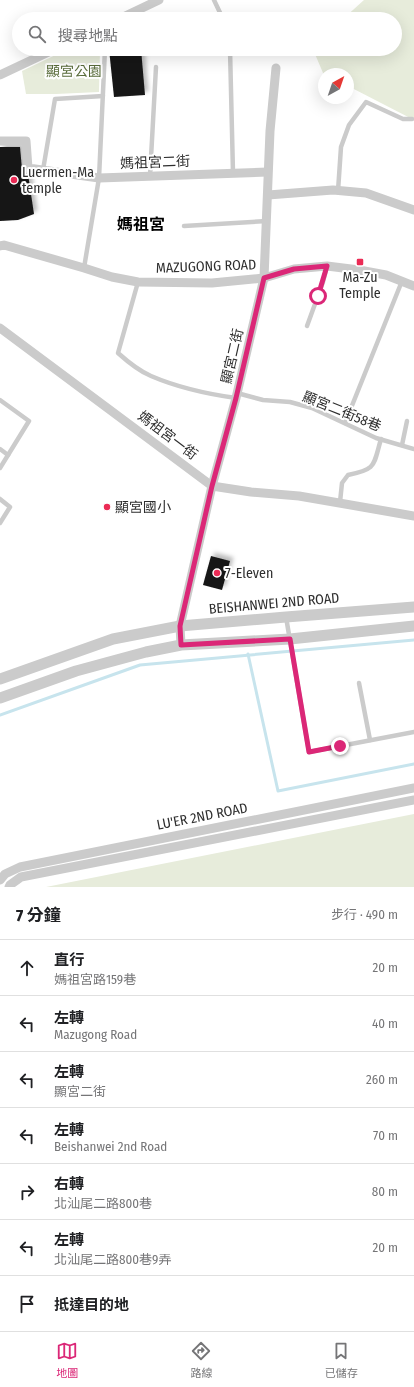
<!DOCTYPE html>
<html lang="zh-TW">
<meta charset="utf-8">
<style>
body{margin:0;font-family:"Fira Sans Condensed","Noto Sans TC",sans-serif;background:#f6f6f6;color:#202124}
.compass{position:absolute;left:318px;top:68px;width:36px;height:36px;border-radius:50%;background:#fff;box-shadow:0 4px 16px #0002;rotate:40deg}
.stop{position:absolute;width:12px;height:12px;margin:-9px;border:3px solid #db2777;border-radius:50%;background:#fff}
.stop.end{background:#db2777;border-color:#fff;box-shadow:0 1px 4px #0008}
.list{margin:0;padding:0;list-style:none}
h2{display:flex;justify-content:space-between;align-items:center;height:52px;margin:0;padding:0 16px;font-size:17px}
h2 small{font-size:13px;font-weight:400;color:#757577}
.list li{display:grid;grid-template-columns:26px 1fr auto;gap:12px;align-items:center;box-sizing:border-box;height:56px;padding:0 16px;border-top:1px solid #e0e0e0}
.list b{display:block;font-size:15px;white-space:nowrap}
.list p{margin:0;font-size:13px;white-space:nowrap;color:#757577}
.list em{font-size:13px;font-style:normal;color:#757577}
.icon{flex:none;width:22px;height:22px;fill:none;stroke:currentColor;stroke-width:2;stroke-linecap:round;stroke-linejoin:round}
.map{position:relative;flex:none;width:414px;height:887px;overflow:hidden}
.search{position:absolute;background:#fff;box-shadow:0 4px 16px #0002;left:12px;right:12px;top:12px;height:44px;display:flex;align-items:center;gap:10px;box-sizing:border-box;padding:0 14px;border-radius:22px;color:#757577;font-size:15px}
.sheet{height:444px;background:#fff}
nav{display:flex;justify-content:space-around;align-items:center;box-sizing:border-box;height:56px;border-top:1px solid #e0e0e0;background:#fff;font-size:11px;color:#757577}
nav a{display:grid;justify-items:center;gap:2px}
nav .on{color:#db2777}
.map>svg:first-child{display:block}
.green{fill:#e7ecdb}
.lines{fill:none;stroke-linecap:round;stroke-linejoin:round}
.stream{stroke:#c7e4ed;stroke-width:3}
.building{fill:#151515;filter:url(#shadow)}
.service{stroke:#cbcbcb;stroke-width:4.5}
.minor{stroke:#cbcbcb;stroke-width:9}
.tertiary{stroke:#cbcbcb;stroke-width:11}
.route{stroke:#db2777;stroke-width:5}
.poi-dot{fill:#eb2b55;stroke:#fff;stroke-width:1.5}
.labels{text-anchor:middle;stroke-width:4;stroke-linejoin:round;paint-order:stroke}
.park-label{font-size:14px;fill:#596c3a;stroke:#fff}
.street-label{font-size:14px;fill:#2e2e2e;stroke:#fff}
.poi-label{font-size:14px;fill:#2e2e2e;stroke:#fff;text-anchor:start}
.quarter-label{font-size:16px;font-weight:bold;fill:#000;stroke:#fff}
</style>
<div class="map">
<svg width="414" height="887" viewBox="0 0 414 887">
<defs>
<filter id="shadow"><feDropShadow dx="3.5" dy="-3.5" stdDeviation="2" flood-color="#0004"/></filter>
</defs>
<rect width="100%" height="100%" fill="#fff"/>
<g class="green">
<path d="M364,0H414V120L348,86V74H325L323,73L315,54L318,49H395V19H343Z"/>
<path d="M68,49H100L99,92L56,94H26L22,71Z"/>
<path d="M414,814V887H46Z"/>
</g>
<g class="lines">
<g class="stream">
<path d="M248,654L278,791L414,764"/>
<path d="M0,715L140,665L414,640"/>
</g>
</g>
<g class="building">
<path d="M109,49H141L145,95L114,97Z"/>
<path d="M0,147H20L22,169L24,173L28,174L34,214L18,220L0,221Z"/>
<path d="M211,556L230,561L222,590L203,585Z"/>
</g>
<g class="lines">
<g class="service">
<path d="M214,0L223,19"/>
<path d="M230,49L233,173"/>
<path d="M43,170L55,99L103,96"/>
<path d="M150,176L156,67"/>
<path d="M338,191L341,147L349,125L366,102L403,119H412"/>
<path d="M184,226L267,221"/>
<path d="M84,268L99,178L105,49"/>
<path d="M138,282L118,353C128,362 139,371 151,376C179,388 207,394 236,398"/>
<path d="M307,326L323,282L327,266"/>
<path d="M237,393L263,400L290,402L312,408L376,438L414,449"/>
<path d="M0,400L29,421L0,468"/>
<path d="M345,423L402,281"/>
<path d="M402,445L407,421"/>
<path d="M0,449L8,455"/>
<path d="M0,499L10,507L0,523"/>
<path d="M340,502L342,483L348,475C377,469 373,466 381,439"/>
<path d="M286,617L309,752L414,732"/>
<path d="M359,683L370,740"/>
</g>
<g class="minor">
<path d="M119,19L159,0"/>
<path d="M0,75L55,49"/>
<path d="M0,141H26L28,168L99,178L267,172"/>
<path d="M268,195L333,190L366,193L414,210"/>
<path d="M0,246L4,245L84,268L112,277L138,282L212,283L264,278L294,269L327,266L359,270L386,275L414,286"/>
<path d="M0,328L212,486L251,492L299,496L414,516"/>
<path d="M181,645L180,626L212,486L236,398L264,278L270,131L276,68"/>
<path d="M0,880L5,874L20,867L414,788"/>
<path d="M9,887L10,885L21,877L414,800"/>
</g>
<g class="tertiary">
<path d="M0,679L113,639L180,626L286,617L414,607"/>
<path d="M0,698L76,671L146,652L181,645L290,639L414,626"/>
</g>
</g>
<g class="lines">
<path class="route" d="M318,296L327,266L294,269L264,278L236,398L212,486L180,626L181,645L290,639L309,752L340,746"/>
</g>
<g class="poi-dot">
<circle cx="14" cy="180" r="4"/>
<rect x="356" y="258" width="8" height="8" rx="2"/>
<circle cx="107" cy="507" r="4"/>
<circle cx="217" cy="573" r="4"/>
</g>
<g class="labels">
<g class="park-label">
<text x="74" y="76">顯宮公園</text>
</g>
<g class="street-label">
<text transform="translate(155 162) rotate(-2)" y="5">媽祖宮二街</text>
<text transform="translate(206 266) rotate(-2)" y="5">MAZUGONG ROAD</text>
<text transform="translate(232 356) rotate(-77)" y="5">顯宮二街</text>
<text transform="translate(342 411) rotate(22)" y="5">顯宮二街58巷</text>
<text transform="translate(168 435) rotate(37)" y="5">媽祖宮一街</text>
<text transform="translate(274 603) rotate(-5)" y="5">BEISHANWEI 2ND ROAD</text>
<text transform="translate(202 816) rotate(-11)" y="5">LU'ER 2ND ROAD</text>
</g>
<g class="poi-label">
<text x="22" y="177">Luermen-Ma<tspan x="22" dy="16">temple</tspan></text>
<text x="360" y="282" text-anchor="middle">Ma-Zu<tspan x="360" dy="16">Temple</tspan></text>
<text x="115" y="512">顯宮國小</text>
<text x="225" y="578">7-Eleven</text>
</g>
<g class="quarter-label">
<text x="141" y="230">媽祖宮</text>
</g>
</g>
</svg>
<svg class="compass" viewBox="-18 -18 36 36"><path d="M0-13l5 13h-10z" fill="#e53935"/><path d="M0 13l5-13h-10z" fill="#757577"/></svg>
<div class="stop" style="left:318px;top:296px"></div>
<div class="stop end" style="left:340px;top:746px"></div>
<div class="search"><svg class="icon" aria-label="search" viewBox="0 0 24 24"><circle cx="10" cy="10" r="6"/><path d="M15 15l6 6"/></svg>搜尋地點</div>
</div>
<section class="sheet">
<h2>7 分鐘<small>步行 · 490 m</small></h2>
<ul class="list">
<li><svg class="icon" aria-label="ahead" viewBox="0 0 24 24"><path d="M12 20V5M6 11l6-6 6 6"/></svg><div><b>直行</b><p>媽祖宮路159巷</p></div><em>20 m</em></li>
<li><svg class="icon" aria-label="left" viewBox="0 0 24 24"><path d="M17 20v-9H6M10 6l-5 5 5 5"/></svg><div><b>左轉</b><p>Mazugong Road</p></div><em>40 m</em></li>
<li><svg class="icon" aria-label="left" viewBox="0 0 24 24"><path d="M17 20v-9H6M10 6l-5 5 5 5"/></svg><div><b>左轉</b><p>顯宮二街</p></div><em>260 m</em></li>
<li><svg class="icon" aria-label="left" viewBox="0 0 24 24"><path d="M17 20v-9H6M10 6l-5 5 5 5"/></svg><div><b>左轉</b><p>Beishanwei 2nd Road</p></div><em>70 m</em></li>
<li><svg class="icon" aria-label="right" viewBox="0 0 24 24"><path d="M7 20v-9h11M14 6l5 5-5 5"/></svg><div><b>右轉</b><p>北汕尾二路800巷</p></div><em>80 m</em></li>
<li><svg class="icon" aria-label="left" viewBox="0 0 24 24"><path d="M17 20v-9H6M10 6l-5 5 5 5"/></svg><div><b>左轉</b><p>北汕尾二路800巷9弄</p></div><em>20 m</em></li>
<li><svg class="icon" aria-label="arrive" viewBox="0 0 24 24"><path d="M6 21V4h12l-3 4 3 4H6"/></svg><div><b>抵達目的地</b></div></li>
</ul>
</section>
<nav>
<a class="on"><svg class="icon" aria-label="map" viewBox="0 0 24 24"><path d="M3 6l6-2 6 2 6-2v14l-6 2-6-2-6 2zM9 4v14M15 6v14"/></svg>地圖</a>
<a><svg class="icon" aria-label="directions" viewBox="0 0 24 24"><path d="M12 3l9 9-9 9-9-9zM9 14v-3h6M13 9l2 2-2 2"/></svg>路線</a>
<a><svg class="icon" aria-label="saved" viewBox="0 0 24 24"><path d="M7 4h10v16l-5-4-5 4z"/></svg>已儲存</a>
</nav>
